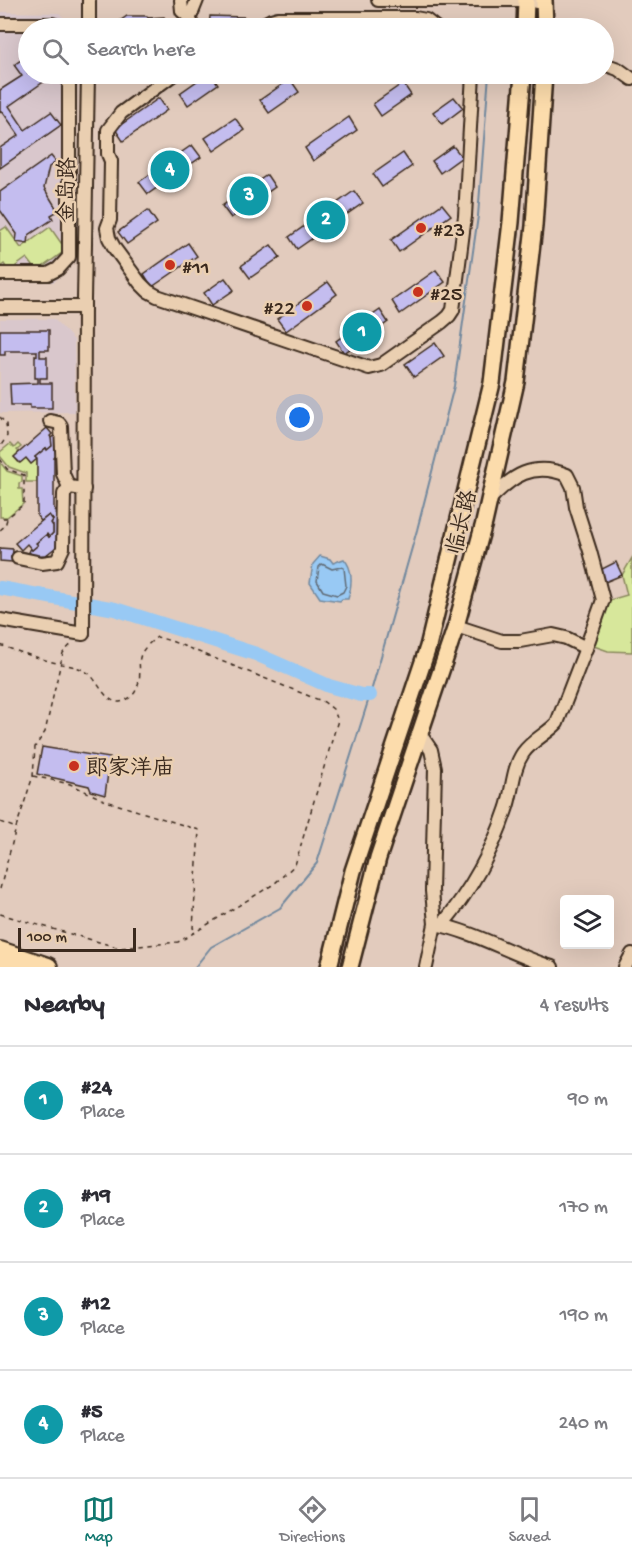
<!DOCTYPE html>
<meta charset="utf-8">
<style>
body{margin:0;font-family:"Gochi Hand","LXGW WenKai TC",sans-serif;background:#f7f7f7;color:#2b2b33}
.controls{position:absolute;right:18px;bottom:18px;display:grid;overflow:hidden;border-radius:6px;box-shadow:0 6px 24px #0002}
.controls button{width:54px;height:54px;display:grid;place-items:center;padding:0;border:0;border-bottom:2px solid #e1e1e2;background:#fff;color:#2b2b33;font:30px sans-serif}
.scale{position:absolute;left:18px;bottom:15px;width:118px;box-sizing:border-box;padding-left:6px;border:3px solid #3b2a1e;border-top:0;font-size:16px;line-height:21px;white-space:nowrap;color:#3b2a1e;-webkit-text-stroke:4px #eacfb1;paint-order:stroke}
.you{position:absolute;left:300px;top:418px;width:21px;height:21px;margin:-15px;border:4px solid #fff;border-radius:50%;background:#1a73e8;box-shadow:0 0 0 9px #1a73e833}
.badge{display:grid;place-items:center;width:39px;height:39px;border-radius:50%;background:#0f766e;color:#fff;font-size:20px;font-weight:700}
.pin{position:absolute;translate:-50% -50%;border:3px solid #fff;box-shadow:0 2px 6px #0006}
.list{margin:0;padding:0;list-style:none}
h2{display:flex;justify-content:space-between;align-items:center;height:78px;margin:0;padding:0 24px;font-size:26px}
h2 small{font-size:20px;font-weight:400;color:#7c7c81}
.list li{display:grid;grid-template-columns:39px 1fr auto;gap:18px;align-items:center;box-sizing:border-box;height:108px;padding:0 24px;border-top:2px solid #e1e1e2}
.list b{display:block;font-size:22px;white-space:nowrap}
.list p{margin:0;font-size:20px;white-space:nowrap;color:#7c7c81}
.list em{font-size:20px;font-style:normal;color:#7c7c81}
.icon{flex:none;width:33px;height:33px;fill:none;stroke:currentColor;stroke-width:2;stroke-linecap:round;stroke-linejoin:round}
.map{position:relative;flex:none;width:632px;height:967px;overflow:hidden}
.search{position:absolute;background:#fff;box-shadow:0 6px 24px #0002;left:18px;right:18px;top:18px;height:66px;display:flex;align-items:center;gap:15px;box-sizing:border-box;padding:0 21px;border-radius:33px;color:#7c7c81;font-size:22px}
.sheet{height:510px;background:#fff}
nav{display:flex;justify-content:space-around;align-items:center;box-sizing:border-box;height:84px;border-top:2px solid #e1e1e2;background:#fff;font-size:16px;color:#7c7c81}
nav a{display:grid;justify-items:center;gap:3px}
nav .on{color:#0f766e}
.map>svg:first-child{display:block}
.built{fill:#d9c7cc}
.green{fill:#d7e79b;stroke:#89885c;stroke-width:1.5}
.water{fill:#98c9f4;stroke:#73899e;stroke-width:1.5}
.lines{fill:none;stroke-linecap:round;stroke-linejoin:round}
.shore{stroke:#606a74;stroke-width:1.5}
.stream{stroke:#73899e;stroke-width:2}
.river{stroke:#98c9f4;stroke-width:14}
.building{fill:#c4bdef;stroke:#3b2a1e;stroke-width:1.5}
.minor-casing{stroke:#3b2a1e;stroke-width:16}
.major-casing{stroke:#3b2a1e;stroke-width:20}
.highway-casing{stroke:#3b2a1e;stroke-width:22}
.path{stroke:#3b2a1e;stroke-width:1.5;stroke-dasharray:4.5 4.5;stroke-linecap:butt}
.minor{stroke:#eacfb1;stroke-width:12}
.major{stroke:#fcdcac;stroke-width:15}
.highway{stroke:#fcdcac;stroke-width:18}
.poi-dot{fill:#c8321e;stroke:#eacfb1;stroke-width:2}
.labels{text-anchor:middle;stroke-width:5;stroke-linejoin:round;paint-order:stroke}
.street-label{font-size:22px;fill:#3b2a1e;stroke:#eacfb1}
.poi-label{font-size:22px;fill:#3b2a1e;stroke:#eacfb1;text-anchor:start}
</style>
<div class="map">
<svg width="632" height="967" viewBox="0 0 632 967">
<rect width="100%" height="100%" fill="#e2cbbd"/>
<filter id="ink" filterUnits="userSpaceOnUse"><feTurbulence type="fractalNoise" baseFrequency=".0167" numOctaves="2"/><feDisplacementMap in="SourceGraphic" scale="12" xChannelSelector="R" yChannelSelector="G"/><feConvolveMatrix kernelMatrix="1 2 1 2 8 2 1 2 1" color-interpolation-filters="sRGB"/></filter>
<g filter="url(#ink)">
<g class="built">
<path d="M0,12L59,13L74,28H28V74H76L78,259L54,282H0Z"/>
<path d="M0,319H54L74,340L75,412L0,413Z"/>
</g>
<g class="green">
<path d="M6,227L21,248L50,227L66,250L37,271L27,258L9,271L4,264L0,267V231Z"/>
<path d="M10,444L14,448L18,444L21,447L17,450L19,452L14,457L19,463L26,458L31,464L37,459V482H26V473L9,467L0,456V452Z"/>
<path d="M0,462L7,471L22,476V482L19,483V489H22L23,504L7,517H0Z"/>
<path d="M632,558V652L608,651L591,645L606,601L627,595L622,575Z"/>
</g>
<path class="water" d="M320,556L330,559L333,563L344,559C354,570 352,585 348,599H342L340,601L320,598L310,583L313,564Z"/>
<g class="lines">
<path class="shore" d="M322,564L332,569L341,567L344,568L346,586L343,592L337,595L323,591L317,581L319,567Z"/>
<path class="stream" d="M195,967L211,947L280,908L317,863L370,695L417,530L454,386L478,216L489,74"/>
<path class="river" d="M0,588L115,609L256,654L329,686L361,695H370"/>
</g>
<g class="building">
<path d="M127,16H147L156,28H144L142,26L112,28L114,25Z"/>
<path d="M210,16L244,17L245,27L244,28H209Z"/>
<path d="M164,17L172,28H156L148,18Z"/>
<path d="M28,55V74H50L52,76L9,106L25,130L51,112L61,125L0,168V148L19,135L2,111L0,112V90L22,76L14,65Z"/>
<path d="M207,74H211L218,84L188,105L180,93Z"/>
<path d="M290,79L299,92L269,113L260,100Z"/>
<path d="M403,83L411,95L381,116L373,104Z"/>
<path d="M454,97L463,108L442,124L433,112Z"/>
<path d="M159,98L167,110L123,141L115,129Z"/>
<path d="M349,117L357,130L313,161L305,148Z"/>
<path d="M235,118L244,130L214,151L205,138Z"/>
<path d="M192,145L201,157L148,194L139,182Z"/>
<path d="M453,146L462,157L440,173L432,161Z"/>
<path d="M403,153L412,166L382,187L373,174Z"/>
<path d="M51,156L56,162L49,167L44,188L58,211L51,215L53,219L29,235L28,244L16,242L17,234L0,210V192Z"/>
<path d="M267,175L275,187L231,218L222,206Z"/>
<path d="M354,191L363,203L297,249L289,237Z"/>
<path d="M442,204L451,215L399,252L391,240Z"/>
<path d="M148,210L157,223L127,244L118,232Z"/>
<path d="M188,243L197,256L152,287L144,274Z"/>
<path d="M271,245L280,257L250,278L241,266Z"/>
<path d="M436,270L445,282L400,314L392,301Z"/>
<path d="M225,278L234,290L212,305L204,293Z"/>
<path d="M328,282L337,294L286,331L277,319Z"/>
<path d="M380,310L388,322L344,353L336,341Z"/>
<path d="M0,330H49V350H40V357H47V378H40V383H52V408H30V405H11L10,384L38,383V378H35V355L37,356V351H5V355H0Z"/>
<path d="M435,343L444,356L414,377L405,364Z"/>
<path d="M47,428L52,434L50,436L52,439V446L47,450L46,448L35,457L37,459L31,464L26,458L20,463L14,457Z"/>
<path d="M56,434L58,453L54,458V508L60,518V544L46,555L33,556L29,552L31,548L32,550L38,545L36,543L47,534L49,537L53,533V526L51,523L53,520L49,515L41,521L37,516V459L35,457L46,448L47,450L52,446L51,438Z"/>
<path d="M49,515L53,520L51,523L53,526V533L49,537L47,534L36,543L38,545L32,550L27,544L21,550L15,543Z"/>
<path d="M0,548L13,549L12,562L0,561Z"/>
<path d="M616,562L622,575L605,582L600,570Z"/>
<path d="M42,747L110,758L105,795L91,791L89,786L37,774Z"/>
</g>
<g class="lines">
<defs>
<g id="minor">
<path d="M181,0L182,11L188,16L191,15L197,0"/>
<path d="M378,0H526L544,3"/>
<path d="M188,16L194,28"/>
<path d="M0,24H52L62,28"/>
<path d="M89,28V0"/>
<path d="M256,28L271,20L278,18H415L426,20L436,28"/>
<path d="M604,64L618,69L632,79"/>
<path d="M174,74L121,113L108,130V154L111,161L110,220L107,228L109,238L115,249L140,283L148,291L157,296L369,368L381,365L442,322L449,316L453,310L465,216L473,74"/>
<path d="M0,274H48L58,269L69,257V74"/>
<path d="M0,307H84"/>
<path d="M50,421L59,423L61,426L63,474L69,487"/>
<path d="M18,558L42,563L57,561L63,548L64,494L69,487L84,489"/>
<path d="M0,620L83,634L84,300L88,74"/>
<path d="M456,626L502,641H520L553,635L566,638L586,648L603,600L590,551L576,507L573,487L567,475C533,461 512,476 489,500"/>
<path d="M420,734L431,750L435,768L432,891L435,924L426,967"/>
<path d="M435,924C476,932 513,955 552,967"/>
<path d="M442,925C470,891 492,852 506,810C513,791 512,769 523,753C532,740 547,734 557,723L586,648"/>
<path d="M625,967L632,954"/>
</g>
<g id="major">
<path d="M544,0L545,28"/>
<path d="M525,28L526,0"/>
<path d="M0,962L17,967"/>
<path d="M329,967L353,871L428,647L492,383L511,222L523,74"/>
<path d="M350,967L378,858L456,626L484,523L516,382L534,226L544,74"/>
</g>
<path id="highway" d="M0,951L48,967"/>
</defs>
<use href="#minor" class="minor-casing"/>
<use href="#major" class="major-casing"/>
<use href="#highway" class="highway-casing"/>
<g class="path">
<path d="M0,417L6,424L7,436L0,447"/>
<path d="M0,459L7,469L24,475V504L7,518H0"/>
<path d="M0,530L5,526L7,519"/>
<path d="M0,645C16,651 32,656 49,661C62,665 77,665 88,673C98,680 104,701 118,702C125,702 134,696 136,690C147,665 127,660 157,637L171,641L324,702L333,709L338,720L295,865L274,884L187,937L178,942L120,948L0,914"/>
<path d="M33,776L70,784L106,801L199,830L193,928L197,930"/>
<path d="M0,822L16,828"/>
<path d="M0,889L16,828L33,776L35,747L45,732L63,653L73,642"/>
</g>
<use href="#minor" class="minor"/>
<use href="#major" class="major"/>
<use href="#highway" class="highway"/>
</g>
</g>
<g class="poi-dot">
<circle cx="421" cy="228" r="6"/>
<circle cx="170" cy="265" r="6"/>
<circle cx="418" cy="292" r="6"/>
<circle cx="307" cy="306" r="6"/>
<circle cx="74" cy="766" r="6"/>
</g>
<g class="labels">
<g class="street-label">
<text transform="translate(65 190) rotate(-89)" y="8">金岛路</text>
<text transform="translate(460 522) rotate(-76)" y="8">临长路</text>
</g>
<g class="poi-label">
<text x="433" y="236">#23</text>
<text x="182" y="273">#11</text>
<text x="430" y="300">#25</text>
<text x="295" y="314" text-anchor="end">#22</text>
<text x="86" y="774">郎家洋庙</text>
</g>
</g>
</svg>
<div class="controls">
<button><svg class="icon" aria-label="layers" viewBox="0 0 24 24"><path d="M12 4l9 5-9 5-9-5zM3 14l9 5 9-5"/></svg></button>
</div>
<div class="scale">100 m</div>
<div class="you"></div>
<div class="pin badge" style="left:362px;top:332px;background:#0f9aa8">1</div>
<div class="pin badge" style="left:326px;top:220px;background:#0f9aa8">2</div>
<div class="pin badge" style="left:249px;top:196px;background:#0f9aa8">3</div>
<div class="pin badge" style="left:170px;top:170px;background:#0f9aa8">4</div>
<div class="search"><svg class="icon" aria-label="search" viewBox="0 0 24 24"><circle cx="10" cy="10" r="6"/><path d="M15 15l6 6"/></svg>Search here</div>
</div>
<section class="sheet">
<h2>Nearby<small>4 results</small></h2>
<ul class="list">
<li><span class="badge" style="background:#0f9aa8">1</span><div><b>#24</b><p>Place</p></div><em>90 m</em></li>
<li><span class="badge" style="background:#0f9aa8">2</span><div><b>#19</b><p>Place</p></div><em>170 m</em></li>
<li><span class="badge" style="background:#0f9aa8">3</span><div><b>#12</b><p>Place</p></div><em>190 m</em></li>
<li><span class="badge" style="background:#0f9aa8">4</span><div><b>#5</b><p>Place</p></div><em>240 m</em></li>
</ul>
</section>
<nav>
<a class="on"><svg class="icon" aria-label="map" viewBox="0 0 24 24"><path d="M3 6l6-2 6 2 6-2v14l-6 2-6-2-6 2zM9 4v14M15 6v14"/></svg>Map</a>
<a><svg class="icon" aria-label="directions" viewBox="0 0 24 24"><path d="M12 3l9 9-9 9-9-9zM9 14v-3h6M13 9l2 2-2 2"/></svg>Directions</a>
<a><svg class="icon" aria-label="saved" viewBox="0 0 24 24"><path d="M7 4h10v16l-5-4-5 4z"/></svg>Saved</a>
</nav>
